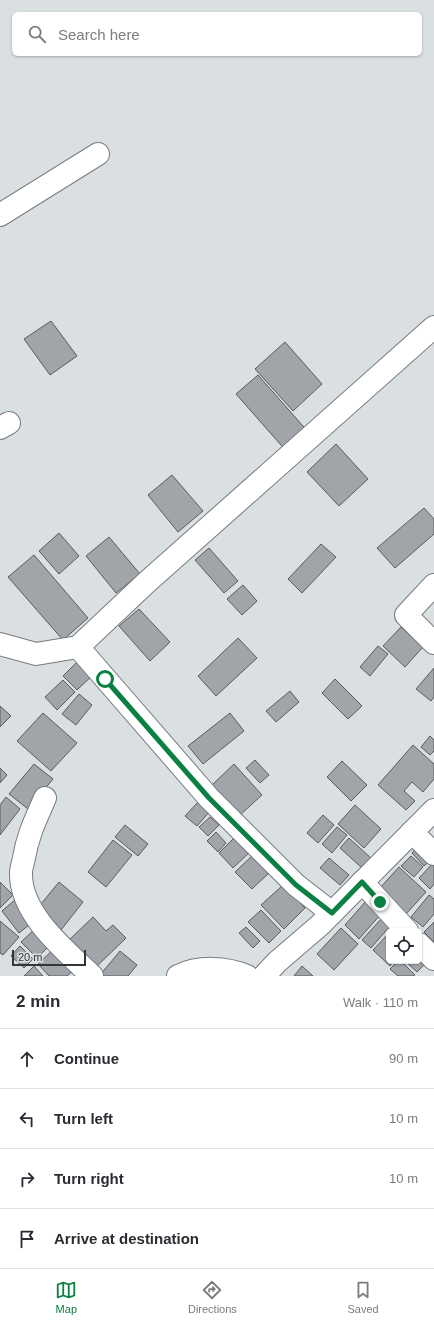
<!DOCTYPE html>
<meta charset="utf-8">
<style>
body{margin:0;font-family:Arial,sans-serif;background:#f2f2f3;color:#2b2b33}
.controls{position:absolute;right:12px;bottom:12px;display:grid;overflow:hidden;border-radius:6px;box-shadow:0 1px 3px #0004}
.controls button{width:36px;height:36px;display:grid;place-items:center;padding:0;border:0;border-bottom:1px solid #e1e1e2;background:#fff;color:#2b2b33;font:20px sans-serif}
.scale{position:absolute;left:12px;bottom:10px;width:74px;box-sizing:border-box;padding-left:4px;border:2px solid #333536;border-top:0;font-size:11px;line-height:14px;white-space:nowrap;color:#333536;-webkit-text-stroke:3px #dadfe2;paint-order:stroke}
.stop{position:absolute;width:12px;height:12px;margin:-9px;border:3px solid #0b8043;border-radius:50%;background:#fff}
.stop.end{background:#0b8043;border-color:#fff;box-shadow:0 1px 4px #0008}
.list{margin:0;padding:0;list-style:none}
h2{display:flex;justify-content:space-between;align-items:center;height:52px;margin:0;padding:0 16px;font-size:17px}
h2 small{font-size:13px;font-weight:400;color:#7c7c81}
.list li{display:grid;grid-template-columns:26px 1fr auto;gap:12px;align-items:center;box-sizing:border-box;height:60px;padding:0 16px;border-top:1px solid #e1e1e2}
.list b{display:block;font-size:15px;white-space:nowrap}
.list em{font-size:13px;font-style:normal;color:#7c7c81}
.icon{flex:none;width:22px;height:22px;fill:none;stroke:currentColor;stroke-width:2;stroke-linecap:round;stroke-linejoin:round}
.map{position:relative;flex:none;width:434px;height:976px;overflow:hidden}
.search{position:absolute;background:#fff;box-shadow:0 1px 3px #0004;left:12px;right:12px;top:12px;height:44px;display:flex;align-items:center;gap:10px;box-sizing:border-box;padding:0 14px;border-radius:6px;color:#7c7c81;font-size:15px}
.sheet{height:292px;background:#fff}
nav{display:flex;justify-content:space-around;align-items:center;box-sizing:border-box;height:56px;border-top:1px solid #e1e1e2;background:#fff;font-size:11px;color:#7c7c81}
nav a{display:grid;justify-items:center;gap:2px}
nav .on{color:#0b8043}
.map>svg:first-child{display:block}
.building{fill:#a1a5a9;stroke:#585c5f}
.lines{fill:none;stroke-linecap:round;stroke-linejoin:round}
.minor-casing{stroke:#777b7f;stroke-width:24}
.minor{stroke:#fff;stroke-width:22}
.route{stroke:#0b8043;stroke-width:5}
</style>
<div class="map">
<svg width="434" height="976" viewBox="0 0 434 976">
<rect width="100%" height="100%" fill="#dadfe2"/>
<g class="building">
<path d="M51,321L77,356L50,375L24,339Z"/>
<path d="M285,342L322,384L293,411L255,369Z"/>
<path d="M258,375L310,434L288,453L236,394Z"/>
<path d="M336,444L368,479L339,506L307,472Z"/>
<path d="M172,475L203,511L178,532L148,495Z"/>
<path d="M424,508L434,519V534L395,568L377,548Z"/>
<path d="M59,533L79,556L59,574L39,551Z"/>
<path d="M109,537L140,574L116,593L86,556Z"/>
<path d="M321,544L336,557L302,593L288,579Z"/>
<path d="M209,548L238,581L224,593L195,560Z"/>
<path d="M34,555L88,618L63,640L8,577Z"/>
<path d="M243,585L257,601L242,615L227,599Z"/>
<path d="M139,609L170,642L150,661L119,626Z"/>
<path d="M401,627L423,647L405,667L383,646Z"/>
<path d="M238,638L257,658L216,696L198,676Z"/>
<path d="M378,646L388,654L370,676L360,667Z"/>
<path d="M80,659L95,673L77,690L63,676Z"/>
<path d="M434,668V697L431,701L416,689Z"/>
<path d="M335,679L362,706L348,719L322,693Z"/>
<path d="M63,680L75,692L57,710L45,697Z"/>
<path d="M290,691L299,702L276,722L266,711Z"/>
<path d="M79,694L92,705L76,725L62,714Z"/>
<path d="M0,706L11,716L0,727Z"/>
<path d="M43,713L77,743L51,771L17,741Z"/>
<path d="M230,713L244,731L203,764L188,746Z"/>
<path d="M430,736L434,740V751L430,755L421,747Z"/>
<path d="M413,745L434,764V779L423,792L412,782L404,791L415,801L406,810L378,785Z"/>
<path d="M255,760L269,775L260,783L246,768Z"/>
<path d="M342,761L367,785L351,801L327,777Z"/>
<path d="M34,764L53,779L28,809L9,794Z"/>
<path d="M234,764L262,795L240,815L212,785Z"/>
<path d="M0,768L7,775L0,783Z"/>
<path d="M6,797L20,809L0,835V805Z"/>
<path d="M200,800L211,810L197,826L185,816Z"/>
<path d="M355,805L381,829L364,848L338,824Z"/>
<path d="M323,815L334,825L318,843L307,833Z"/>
<path d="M210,817L219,825L208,836L199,827Z"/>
<path d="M125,825L148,844L138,856L115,837Z"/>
<path d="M337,827L347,835L332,853L322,844Z"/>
<path d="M216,832L226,843L218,852L207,841Z"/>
<path d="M236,836L251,851L233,868L219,853Z"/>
<path d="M349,838L371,858L362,868L340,848Z"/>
<path d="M113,840L132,855L106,887L88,872Z"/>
<path d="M419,845L432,859L424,866L412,853Z"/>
<path d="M253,855L269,873L252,889L235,872Z"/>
<path d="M411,856L423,867L414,877L401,866Z"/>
<path d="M329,858L349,875L340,885L320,868Z"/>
<path d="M434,862V884L430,889L419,878Z"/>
<path d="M399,867L426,892L406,914L379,889Z"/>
<path d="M0,882L13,895L0,908Z"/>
<path d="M59,882L83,902L61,930L36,910Z"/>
<path d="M283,885L305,908L284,929L261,905Z"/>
<path d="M429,895L434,899V914L423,927L411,917Z"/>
<path d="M16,899L34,921L19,933L2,911Z"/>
<path d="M366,901L381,914L359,939L345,925Z"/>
<path d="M261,910L281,931L269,943L248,922Z"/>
<path d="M93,917L106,931L113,925L126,938L93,970L66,943Z"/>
<path d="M382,918L391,925L371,948L362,940Z"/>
<path d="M0,921L19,937L3,955L0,953Z"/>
<path d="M434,922V942L424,932Z"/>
<path d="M246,927L260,941L253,948L239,933Z"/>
<path d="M36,928L51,944L37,958L21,942Z"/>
<path d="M341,928L358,944L334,970L317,954Z"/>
<path d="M389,933V961H394L390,966L373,950Z"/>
<path d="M20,946L33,959L24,968L11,956Z"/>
<path d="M56,947L76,968L67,976H49L38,964Z"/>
<path d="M120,951L137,965L128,976H101L100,975Z"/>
<path d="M419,959L425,964L417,972L405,961H419Z"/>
<path d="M398,961H401L415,975L413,976H398L390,969Z"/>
<path d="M34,966L43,976H24Z"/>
<path d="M302,966L313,976H294Z"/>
</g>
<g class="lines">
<defs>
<g id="minor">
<path d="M0,215L98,154"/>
<path d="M0,428L9,423"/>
<path d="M434,585L406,615L434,643"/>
<path d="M0,644L36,654L78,647L147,582L434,327"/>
<path d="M78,647L209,798L296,885L332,913"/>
<path d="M45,798C36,819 28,834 24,858C23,863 21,868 21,873C20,914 65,950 92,976"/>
<path d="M412,832L434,854"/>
<path d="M362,882L407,931"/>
<path d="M419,944L434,959"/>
<path d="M178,976C198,966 226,967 247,976"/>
<path d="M264,976L277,962L320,925L434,810"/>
</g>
</defs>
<use href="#minor" class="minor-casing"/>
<use href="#minor" class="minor"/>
</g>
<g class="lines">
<path class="route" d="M105,679L209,798L296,885L332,913L362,882L380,902"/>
</g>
</svg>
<div class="controls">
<button><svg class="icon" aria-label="locate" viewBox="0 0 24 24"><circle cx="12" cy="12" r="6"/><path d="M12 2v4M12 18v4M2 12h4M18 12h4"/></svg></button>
</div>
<div class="scale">20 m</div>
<div class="stop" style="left:105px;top:679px"></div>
<div class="stop end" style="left:380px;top:902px"></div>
<div class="search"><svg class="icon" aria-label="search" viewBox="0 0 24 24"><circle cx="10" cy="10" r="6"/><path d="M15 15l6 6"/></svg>Search here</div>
</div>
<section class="sheet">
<h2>2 min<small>Walk · 110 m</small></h2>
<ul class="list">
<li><svg class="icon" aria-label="ahead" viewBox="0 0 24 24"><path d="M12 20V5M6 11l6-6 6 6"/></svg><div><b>Continue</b></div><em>90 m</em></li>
<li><svg class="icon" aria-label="left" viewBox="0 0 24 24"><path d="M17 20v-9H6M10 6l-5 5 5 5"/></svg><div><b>Turn left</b></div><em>10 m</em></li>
<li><svg class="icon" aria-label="right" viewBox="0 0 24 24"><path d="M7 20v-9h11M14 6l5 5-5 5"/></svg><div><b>Turn right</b></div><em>10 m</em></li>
<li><svg class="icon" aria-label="arrive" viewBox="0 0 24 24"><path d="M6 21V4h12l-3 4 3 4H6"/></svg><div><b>Arrive at destination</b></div></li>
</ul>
</section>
<nav>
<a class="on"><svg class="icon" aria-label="map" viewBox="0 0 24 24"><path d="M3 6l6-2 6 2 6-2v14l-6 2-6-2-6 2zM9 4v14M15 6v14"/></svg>Map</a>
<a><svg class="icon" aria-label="directions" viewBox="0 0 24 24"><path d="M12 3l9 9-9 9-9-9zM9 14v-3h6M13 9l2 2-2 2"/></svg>Directions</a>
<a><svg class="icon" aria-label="saved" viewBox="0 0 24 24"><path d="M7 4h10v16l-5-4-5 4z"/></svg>Saved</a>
</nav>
